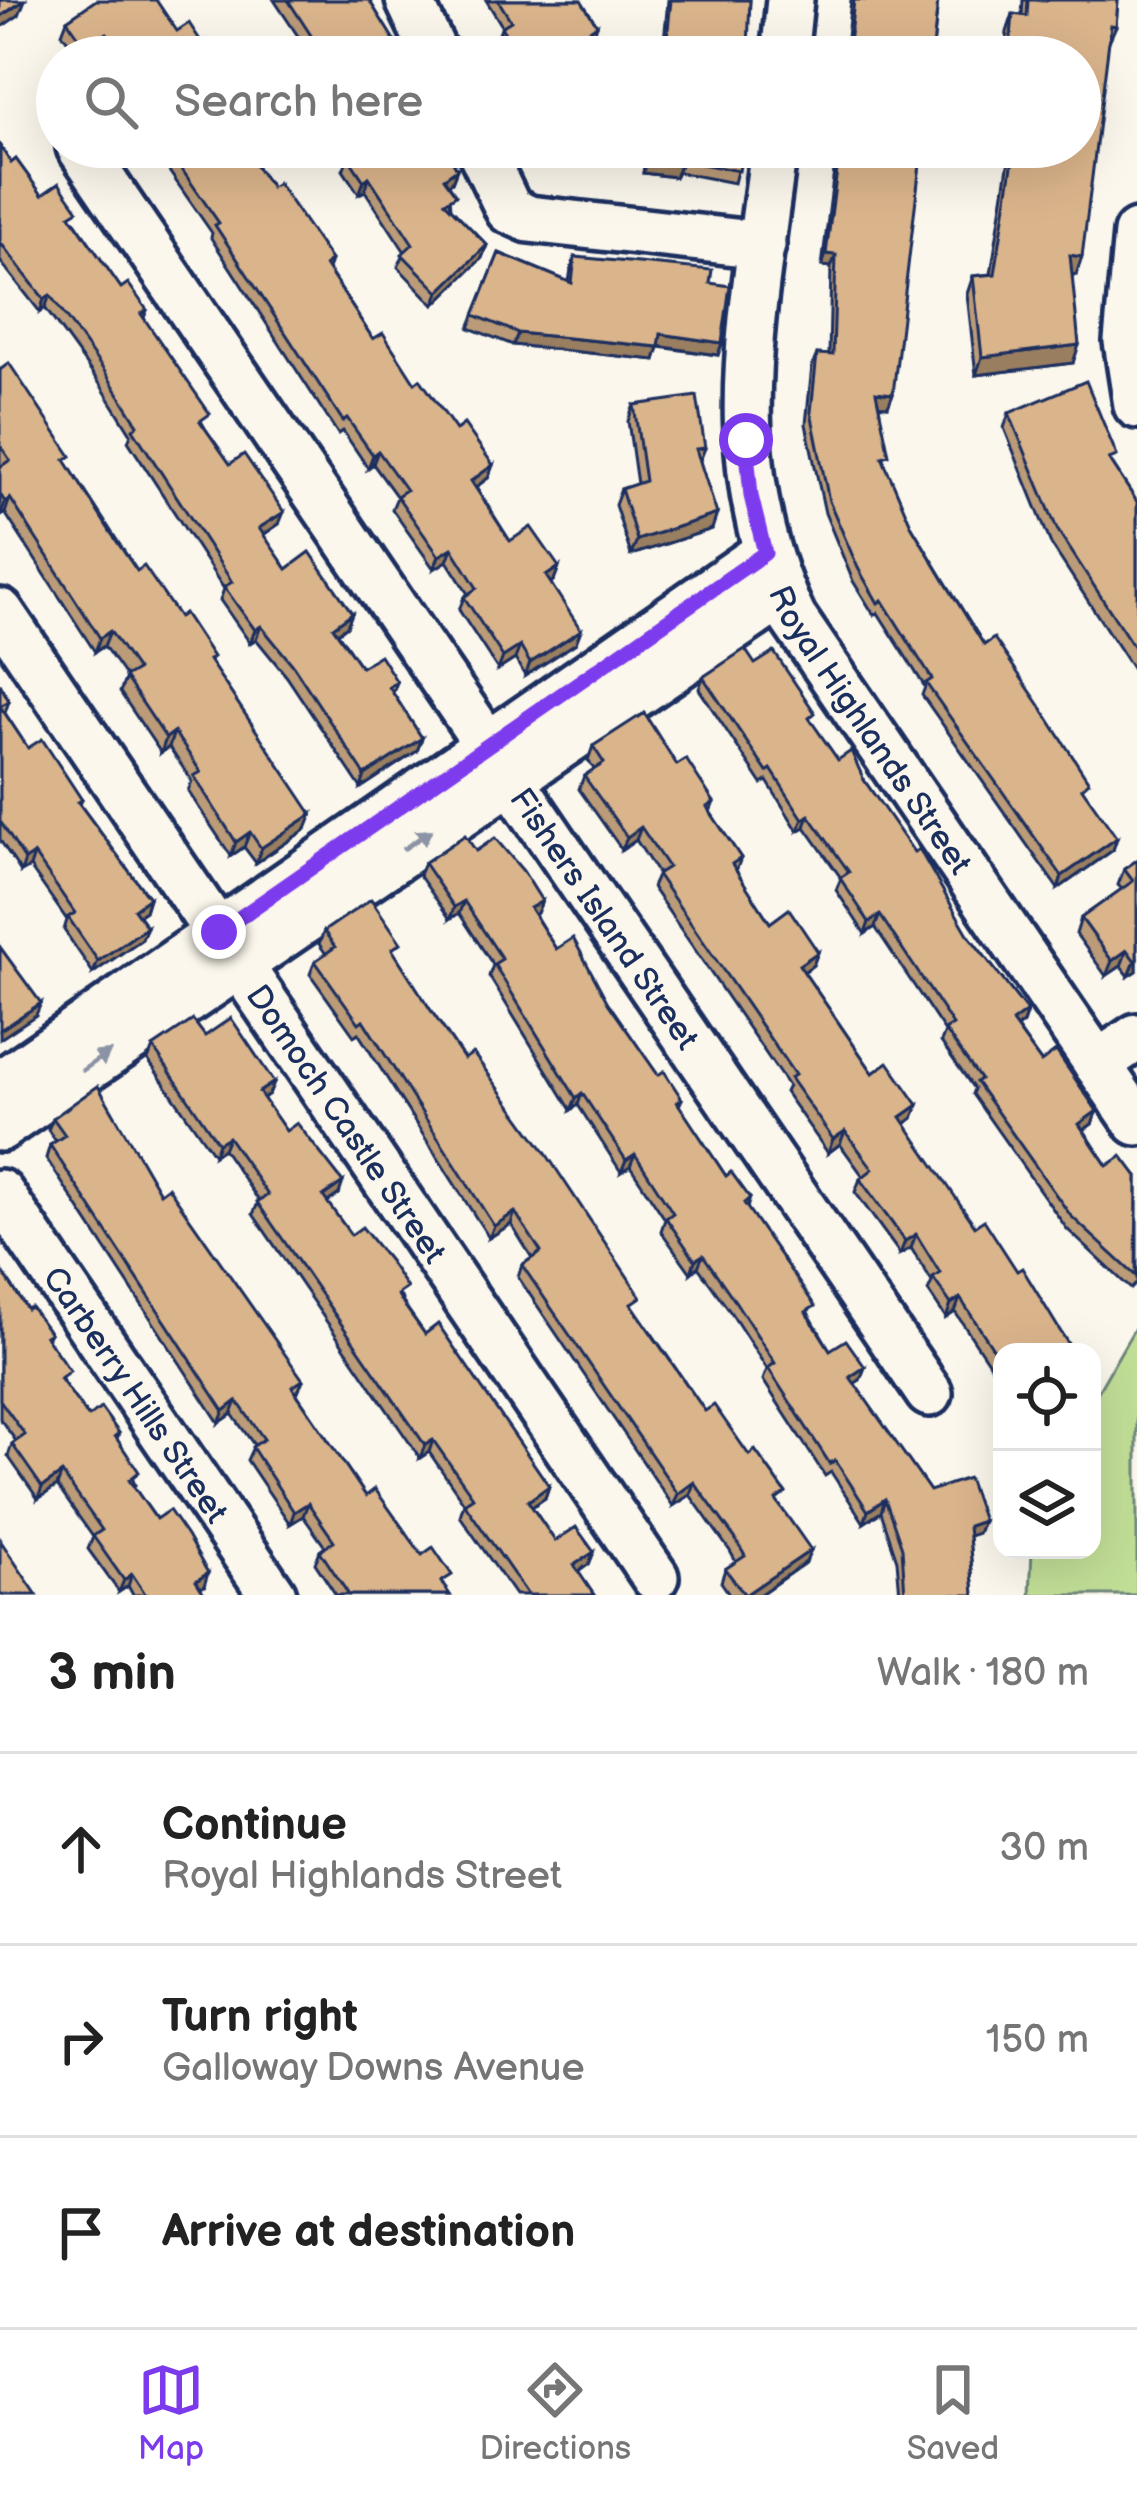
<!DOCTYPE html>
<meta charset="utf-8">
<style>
body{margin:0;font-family:"Balsamiq Sans",sans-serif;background:#f2f2f2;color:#222}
.controls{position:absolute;right:36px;bottom:36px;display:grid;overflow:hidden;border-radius:24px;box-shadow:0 12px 48px #0002}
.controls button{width:108px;height:108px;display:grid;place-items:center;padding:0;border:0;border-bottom:3px solid #e0e0e0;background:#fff;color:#222;font:60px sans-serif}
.stop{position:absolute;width:36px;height:36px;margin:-27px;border:9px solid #7c3aed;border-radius:50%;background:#fff}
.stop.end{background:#7c3aed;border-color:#fff;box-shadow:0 3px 12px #0008}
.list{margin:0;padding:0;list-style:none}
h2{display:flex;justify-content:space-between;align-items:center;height:156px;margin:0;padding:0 48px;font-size:51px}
h2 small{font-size:39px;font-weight:400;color:#767676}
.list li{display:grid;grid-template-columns:78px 1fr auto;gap:36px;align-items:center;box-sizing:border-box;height:192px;padding:0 48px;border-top:3px solid #e0e0e0}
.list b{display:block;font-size:45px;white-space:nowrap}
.list p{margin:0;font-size:39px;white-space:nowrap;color:#767676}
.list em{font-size:39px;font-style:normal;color:#767676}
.icon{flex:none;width:66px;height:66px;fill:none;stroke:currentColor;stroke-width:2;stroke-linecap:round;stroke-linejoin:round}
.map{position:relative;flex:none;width:1137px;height:1595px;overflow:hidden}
.search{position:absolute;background:#fff;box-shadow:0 12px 48px #0002;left:36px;right:36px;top:36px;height:132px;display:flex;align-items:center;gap:30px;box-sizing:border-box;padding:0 42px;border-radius:66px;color:#767676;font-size:45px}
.sheet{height:732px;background:#fff}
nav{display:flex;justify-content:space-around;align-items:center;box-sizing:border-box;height:168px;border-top:3px solid #e0e0e0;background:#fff;font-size:33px;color:#767676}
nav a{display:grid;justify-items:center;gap:6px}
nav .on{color:#7c3aed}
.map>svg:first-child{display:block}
.green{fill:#c1de96;stroke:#6e867a;stroke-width:3}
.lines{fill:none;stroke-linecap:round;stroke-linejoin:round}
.minor-casing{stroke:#1b2f5e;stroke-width:54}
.minor{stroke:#fbf7ec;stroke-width:45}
.wall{fill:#bb9b78;stroke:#1b2f5e;stroke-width:3}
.shaded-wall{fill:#997e61;stroke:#1b2f5e;stroke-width:3}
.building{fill:#dab48b;stroke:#1b2f5e;stroke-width:3}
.oneway{fill:#8b93a5}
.route{stroke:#7c3aed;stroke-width:15}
.labels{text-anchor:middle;stroke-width:12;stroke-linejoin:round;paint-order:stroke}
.street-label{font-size:33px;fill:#1b2f5e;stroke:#fbf7ec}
</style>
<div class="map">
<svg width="1137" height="1595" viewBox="0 0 1137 1595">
<rect width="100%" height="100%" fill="#fbf7ec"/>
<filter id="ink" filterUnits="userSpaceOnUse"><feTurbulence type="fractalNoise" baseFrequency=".00833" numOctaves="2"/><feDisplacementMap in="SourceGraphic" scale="24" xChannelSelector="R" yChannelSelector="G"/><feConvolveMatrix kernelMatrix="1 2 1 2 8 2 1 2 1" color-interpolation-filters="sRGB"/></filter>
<g filter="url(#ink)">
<path class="green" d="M1137,1324V1595H1030L1032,1550H1092V1402Z"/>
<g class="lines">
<defs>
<g id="minor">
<path d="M409,0L436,57"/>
<path d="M784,57L790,0"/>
<path id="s1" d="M80,147L929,1393"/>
<path d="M479,147L509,210L529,219L762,245"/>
<path id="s2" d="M774,147C754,313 717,460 793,618L1137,1122"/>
<path d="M1137,233L1127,341L1137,405"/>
<path id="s3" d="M0,612L655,1577"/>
<path d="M1097,1064L1137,1037"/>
<path d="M0,1084L765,553"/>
<path d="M0,1128L782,595"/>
<path id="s4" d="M0,1193L273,1595"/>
</g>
</defs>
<use href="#minor" class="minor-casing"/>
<use href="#minor" class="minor"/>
</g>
<g class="wall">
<path d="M274,0H369L404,57H312Z"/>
<path d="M486,0H581L593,37L579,46L584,57H509L497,39L502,26Z"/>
<path d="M668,0H750L745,57H719L663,51Z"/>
<path d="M851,0H938L932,57L845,56Z"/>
<path d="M1023,0H1118L1116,26L1108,44L1076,275L1072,274L1073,363L976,375L967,294L973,276L991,274L1011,147H1080V57H1005L1007,32L1013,14L1022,15Z"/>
<path d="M67,20L177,31L211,57H110L102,46L86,57H79L62,33Z"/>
<path d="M0,146L11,163L42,195L74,220L121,288L147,310L144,318L205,428L230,464L279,524L263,535L287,569L352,613L347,626L338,633L361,667L397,682L393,693L422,738L417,751L361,788L287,677L256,639L250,643L220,600L224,589L128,441L131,434L100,384L45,308L40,312L0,261Z"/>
<path d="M144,147H242L271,187L331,260L328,269L373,339L456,430L493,465L488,478L476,487L510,541L559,567L554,580L551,583L576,643L525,676L515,659L498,670L459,610L464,597L468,594L447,561L434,569L392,509L397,497L373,464L368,468L343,431L338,434L211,238L212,233L164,164L157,168Z"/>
<path d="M343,147H445L457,169L452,182L449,184L451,208L487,245L482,258L434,305L398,267L405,252L365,191L359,194L343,170L349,156Z"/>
<path d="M626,147H743L734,183L677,172L675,177L643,173L645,159L625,156Z"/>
<path d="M837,147H922L888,406L879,405L885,466L912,527L984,645L1085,793L1113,850L1058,889L922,695L925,687L878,613L874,615L853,581L825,513L806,424L812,366L817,354L829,355L831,267L822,266Z"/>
<path d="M499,253L569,282L571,269L575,257L710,283L722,343L718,355L659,347L655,360L513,345L469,328Z"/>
<path d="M0,370L68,465L137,571L211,663L306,829L256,863L244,847L231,856L188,791L192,781L169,747L161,753L120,692L126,677L104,646L95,652L5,513L0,517Z"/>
<path d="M634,405L705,448L700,461L712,529L631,555L615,505L621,489L637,484L628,421Z"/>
<path d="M1009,413L1113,465L1137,502V676L1051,544L1004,428Z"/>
<path d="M755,664L812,723L838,760L864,780L969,936L1027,1011L1023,1023L1017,1028L1041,1062L1092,1124L1084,1130L1107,1166L1137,1176V1283L1131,1289L1067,1229L972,1094L974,1089L941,1042L945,1032L875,927L865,934L836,890L841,878L805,827L798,831L767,781L762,784L699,689L703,677Z"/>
<path d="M0,684L9,701L5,713L28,748L82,800L80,805L149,898L145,911L139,915L142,939L93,973L64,930L67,920L30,867L21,872L0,840Z"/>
<path d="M593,746L677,765L714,802L710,812L741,858L736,871L770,923L818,952L813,965L804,972L873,1073L913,1118L906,1124L1002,1352V1383L955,1312L946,1318L928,1291L932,1282L911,1248L900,1254L855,1192L860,1179L863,1176L840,1144L828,1153L785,1092L788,1086L652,887L658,874L636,840L622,850L579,789L584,776L594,769L588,760Z"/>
<path d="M476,851L542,901L537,913L535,915L556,949L608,1003L658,1075L682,1099L679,1106L726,1176L750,1198L747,1208L830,1350L865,1367L860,1380L854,1383L930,1491L983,1521L978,1533L969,1536L974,1595H900L897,1560L881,1512L864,1523L831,1472L825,1476L763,1380L767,1369L731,1313L698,1267L691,1273L661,1231L665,1219L630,1166L621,1172L578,1105L571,1110L489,976L493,965L459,913L450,919L419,875L424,863Z"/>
<path d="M1137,860V971L1129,976L1121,966L1106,976L1076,934L1081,918L1122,889L1118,885L1124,869Z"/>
<path d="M324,931L396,956L430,1009L705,1411L780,1506L806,1562L759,1595H730L721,1582L725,1569L736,1562L730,1551L690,1495L673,1506L518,1277L522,1265L532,1258L511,1224L489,1238L358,1033L354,1036L310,974L315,961L326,954L319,944Z"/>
<path d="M205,1036L274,1082L269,1094L263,1098L286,1131L339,1194L327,1202L351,1235L403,1300L402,1301L425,1334L549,1486L545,1498L532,1507L555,1541L594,1552L589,1564L578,1572L594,1595H515L460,1516L464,1503L429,1452L420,1458L253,1214L259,1201L223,1149L214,1155L148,1060L153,1047Z"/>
<path d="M53,1118L160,1193L303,1380L297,1394L366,1496L447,1588L446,1589L450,1595H336L315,1563L320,1551L325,1547L303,1516L290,1524L247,1460L254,1445L232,1414L219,1423L46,1158L50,1145L56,1141L48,1130Z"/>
<path d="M0,1268L27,1309L50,1333L47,1339L64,1384L88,1417L119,1433L117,1439L135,1485L133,1486L204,1586L200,1588L205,1595H133L128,1586L119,1592L88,1549L93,1537L57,1486L38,1499L8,1456L12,1444L16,1441L0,1419Z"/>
</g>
<g class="shaded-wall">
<path d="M25,0L19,15L0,28V17Z"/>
<path d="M597,25L593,37L571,51L576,39Z"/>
<path d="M107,33L102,46L86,57H83L86,47Z"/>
<path d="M667,39L748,47L745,57H719L663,51Z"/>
<path d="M849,44L874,47L870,57L845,56Z"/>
<path d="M1010,48L1030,49L1027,57H1007Z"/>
<path d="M628,147H649L645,159L625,156Z"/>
<path d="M169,151L164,164L157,168L162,154Z"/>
<path d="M647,161L680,165L675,177L643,173Z"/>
<path d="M457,169L452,182L439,191L444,178Z"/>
<path d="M369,177L365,191L359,194L364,181Z"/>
<path d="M487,245L482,258L434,305L439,292Z"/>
<path d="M826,254L836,255L831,267L822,266Z"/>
<path d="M1070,255L1082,257L1076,275L1063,273Z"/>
<path d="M50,295L45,308L40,312L44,299Z"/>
<path d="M518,333L659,347L655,360L513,345Z"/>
<path d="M661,334L722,343L718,355L657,346Z"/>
<path d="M1079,345L1073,363L976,375L982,357Z"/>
<path d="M876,392L893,394L888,406L871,405Z"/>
<path d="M378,451L373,464L368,468L373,455Z"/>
<path d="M493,465L488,478L466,494L471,481Z"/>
<path d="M10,498L5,513L0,517L5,502Z"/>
<path d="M284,512L279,524L254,541L259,528Z"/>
<path d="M717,514L712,529L631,555L637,540Z"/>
<path d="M452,548L447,561L434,569L439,556Z"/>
<path d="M559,567L554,580L542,589L546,576Z"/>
<path d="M352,613L347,626L329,639L333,627Z"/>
<path d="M261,626L256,639L250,643L255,630Z"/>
<path d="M581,630L576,643L525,676L530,663Z"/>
<path d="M110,631L104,646L95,652L100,638Z"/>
<path d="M520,646L515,659L498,670L503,657Z"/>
<path d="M174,732L169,747L161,753L166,738Z"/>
<path d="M422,738L417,751L361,788L365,775Z"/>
<path d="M312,814L306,829L256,863L261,848Z"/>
<path d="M809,815L805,827L798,831L803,819Z"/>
<path d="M641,827L636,840L622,850L627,837Z"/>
<path d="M250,832L244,847L231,856L236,842Z"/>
<path d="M1117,838L1113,850L1058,889L1062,876Z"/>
<path d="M34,854L30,867L21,872L25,860Z"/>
<path d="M149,898L145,911L130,921L134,909Z"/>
<path d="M464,901L459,913L450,919L454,907Z"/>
<path d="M542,901L537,913L526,920L530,908Z"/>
<path d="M880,915L875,927L865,934L869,922Z"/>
<path d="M147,927L142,939L93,973L98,961Z"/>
<path d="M1127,950L1121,966L1106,976L1112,961Z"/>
<path d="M818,952L813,965L794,979L799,965Z"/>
<path d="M1137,959V971L1129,976L1135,961Z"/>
<path d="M41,1003L36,1015L0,1039V1030Z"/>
<path d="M1027,1011L1023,1023L1008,1034L1012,1022Z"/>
<path d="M274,1082L269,1094L255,1104L259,1092Z"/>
<path d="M582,1093L578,1105L571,1110L576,1098Z"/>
<path d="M918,1105L913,1118L896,1130L901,1117Z"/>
<path d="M1097,1111L1092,1124L1075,1136L1079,1124Z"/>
<path d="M845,1131L840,1144L828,1153L833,1139Z"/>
<path d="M228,1137L223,1149L214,1155L218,1143Z"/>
<path d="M635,1154L630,1166L621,1172L626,1160Z"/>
<path d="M343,1182L339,1194L319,1208L323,1196Z"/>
<path d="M515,1212L511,1224L489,1238L494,1226Z"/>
<path d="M916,1234L911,1248L900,1254L905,1241Z"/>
<path d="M703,1255L698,1267L691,1273L695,1260Z"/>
<path d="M960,1298L955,1312L946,1318L951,1304Z"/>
<path d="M865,1367L860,1380L846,1389L850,1377Z"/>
<path d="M237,1401L232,1414L219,1423L224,1411Z"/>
<path d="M433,1440L429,1452L420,1458L425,1445Z"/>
<path d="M62,1473L57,1486L38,1499L42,1487Z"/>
<path d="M694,1482L690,1495L673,1506L678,1494Z"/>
<path d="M549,1486L545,1498L523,1513L528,1501Z"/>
<path d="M885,1499L881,1512L864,1523L868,1511Z"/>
<path d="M308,1503L303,1516L290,1524L294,1512Z"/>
<path d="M983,1521L978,1533L963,1538L968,1526Z"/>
<path d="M811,1550L806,1562L759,1595H745Z"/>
<path d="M594,1552L589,1564L569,1578L574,1565Z"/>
<path d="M208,1573L204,1586L191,1594L196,1581Z"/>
<path d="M132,1574L128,1586L119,1592L124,1580Z"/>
</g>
<g class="building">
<path d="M0,0H24L0,17Z"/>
<path d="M96,0H156L177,31L189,23L211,57H124L107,33L86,47L67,20Z"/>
<path d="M288,0H369L404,56L325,57Z"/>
<path d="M498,0H581L597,25L576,39L584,57H521L501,27L511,21Z"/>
<path d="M671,0H750L748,47L667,39Z"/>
<path d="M854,0H938L932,57H872L874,47L849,44Z"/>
<path d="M1028,0H1118L1116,26L1111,25L1082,257L1070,255L1079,345L982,357L973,276L995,274L1015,147H1080V57H1029L1030,49L1010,48L1013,14L1027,16Z"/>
<path d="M0,146L11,163L16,159L42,195L59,183L78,210L70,215L121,288L128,283L147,310L141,314L210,414L200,421L230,464L244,454L284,512L259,528L287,569L310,552L352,613L333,627L361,667L380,655L397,682L389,687L422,738L365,775L292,664L261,626L255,630L224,587L232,582L133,429L138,425L105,372L50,295L44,299L0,242Z"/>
<path d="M158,147H242L271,187L278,183L331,260L325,265L373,339L383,333L415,383L420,379L456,430L464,424L493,465L471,481L510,541L531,527L559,567L546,576L581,630L530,663L520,646L503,657L464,597L477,588L452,548L439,556L397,496L406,490L378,451L373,455L347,418L343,421L215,225L219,223L169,151L162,154Z"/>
<path d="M357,147H445L457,169L444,178L456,195L445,202L487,245L439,292L402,254L413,244L369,177L364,181L348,157L359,150Z"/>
<path d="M649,147H743L739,171L680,160V165L647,161Z"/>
<path d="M840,147H922L893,394L876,392L889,455L882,457L912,527L945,582L984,645L994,638L1041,707L1089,782L1082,788L1117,838L1062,876L926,683L932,679L882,600L878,603L858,568L829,501L811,412L817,354L833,355L836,255L826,254Z"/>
<path d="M499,253L572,283L575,257L712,270L710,283L730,286L722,343L661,334L659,347L518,333L474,315Z"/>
<path d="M9,363L71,456L65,460L111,533L137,571L144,566L179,617L184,613L213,657L209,660L312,814L261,848L250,832L236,842L194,776L201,772L174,732L166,738L125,677L137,670L110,631L100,638L10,498L5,502L0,494V467L10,460L0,445V370Z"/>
<path d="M1086,381L1117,456L1109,459L1137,502V652L1057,529L1009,413Z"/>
<path d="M697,396L705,448L696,449L717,514L637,540L621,489L645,481L634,405Z"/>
<path d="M745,649L755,664L774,652L815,713L809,718L838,760L851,751L864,780L914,852L919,849L969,936L1027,1011L1012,1022L1041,1062L1056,1051L1097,1111L1079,1124L1107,1166L1122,1156L1137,1176L1136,1276L1071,1216L976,1082L980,1079L945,1030L953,1025L880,915L869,922L840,878L849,872L809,815L803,819L771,769L767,772L703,677Z"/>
<path d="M0,684L9,701L0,706L28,748L42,739L82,800L78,802L149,898L134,909L147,927L98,961L68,917L75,913L34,854L25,860L0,821Z"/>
<path d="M644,713L677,765L686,759L714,802L707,807L741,858L732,864L770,923L789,909L818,952L799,965L873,1073L888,1062L918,1105L901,1117L975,1226L984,1220L1017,1271L1022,1268L1073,1352H1002V1362L960,1298L951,1304L933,1278L940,1273L916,1234L905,1241L860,1179L873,1169L845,1131L833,1139L790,1078L795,1075L657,874L668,867L641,827L627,837L584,776L604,763L593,746Z"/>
<path d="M465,835L476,851L495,838L523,871L542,901L530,908L556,949L573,938L608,1003L658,1075L664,1071L682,1099L677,1102L726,1176L731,1172L750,1198L744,1203L815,1306L806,1312L830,1350L846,1340L865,1367L850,1377L930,1491L968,1478L983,1521L968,1526L974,1595H905L902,1548L885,1499L868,1511L835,1460L830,1464L768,1368L775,1363L735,1301L703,1255L695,1260L666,1218L673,1213L635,1154L626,1160L582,1093L576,1098L494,964L502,959L464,901L454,907L424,863Z"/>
<path d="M1137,860V959L1135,961L1127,950L1112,961L1081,918L1133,881L1124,869Z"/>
<path d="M371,899L401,943L392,949L430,1009L464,1059L473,1053L545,1152L641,1297L631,1304L705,1411L714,1405L749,1455L755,1450L786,1493L776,1500L811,1550L745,1595L725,1569L745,1556L735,1538L694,1482L678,1494L522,1265L541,1252L515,1212L494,1226L363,1020L359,1023L315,961L335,947L324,931Z"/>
<path d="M0,947L41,1003L0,1030Z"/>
<path d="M231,1018L274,1082L259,1092L286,1131L297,1123L343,1182L323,1196L351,1235L362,1227L389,1261L407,1288L397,1295L425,1334L438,1324L549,1486L528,1501L555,1541L576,1527L594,1552L574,1565L594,1595H528L464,1503L473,1497L433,1440L425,1445L257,1202L268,1195L228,1137L218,1143L153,1047L193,1020L205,1036Z"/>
<path d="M98,1086L160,1193L168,1187L303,1380L292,1387L366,1496L375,1489L422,1555L433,1547L452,1575L441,1582L450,1595H349L320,1551L334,1541L308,1503L294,1512L252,1447L264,1439L237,1401L224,1411L50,1145L65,1135L53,1118Z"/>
<path d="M0,1268L27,1309L31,1307L50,1333L45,1336L70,1371L60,1378L88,1417L101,1408L119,1433L115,1436L139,1472L129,1480L156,1519L169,1510L187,1536L208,1573L196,1581L205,1595H146L132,1574L124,1580L93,1536L102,1530L62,1473L42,1487L12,1444L25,1435L0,1400Z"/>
<path d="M0,1540L22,1573L37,1595H0Z"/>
</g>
<defs><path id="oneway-solid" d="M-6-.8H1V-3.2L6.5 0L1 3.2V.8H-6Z" transform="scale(3)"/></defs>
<g class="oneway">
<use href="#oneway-solid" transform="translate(417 840) rotate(-34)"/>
<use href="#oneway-solid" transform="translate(96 1061) rotate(-35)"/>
</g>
</g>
<g class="lines" filter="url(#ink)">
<path class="route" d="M219,932L765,553L751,496L746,440"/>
</g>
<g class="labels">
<g class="street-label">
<text dy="12" stroke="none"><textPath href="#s2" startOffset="615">Royal Highlands Street</textPath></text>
<text dy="12" stroke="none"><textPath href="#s1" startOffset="933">Fishers Island Street</textPath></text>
<text dy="12" stroke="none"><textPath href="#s3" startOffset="618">Domoch Castle Street</textPath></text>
<text dy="12" stroke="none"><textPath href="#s4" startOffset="243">Carberry Hills Street</textPath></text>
</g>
</g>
</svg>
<div class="controls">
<button><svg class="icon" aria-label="locate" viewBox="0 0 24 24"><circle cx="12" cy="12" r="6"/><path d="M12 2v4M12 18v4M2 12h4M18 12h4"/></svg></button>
<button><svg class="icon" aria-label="layers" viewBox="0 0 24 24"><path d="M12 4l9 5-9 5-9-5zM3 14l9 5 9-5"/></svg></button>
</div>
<div class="stop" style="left:746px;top:440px"></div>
<div class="stop end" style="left:219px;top:932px"></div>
<div class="search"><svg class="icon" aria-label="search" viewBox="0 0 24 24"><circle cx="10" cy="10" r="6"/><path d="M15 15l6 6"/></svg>Search here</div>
</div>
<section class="sheet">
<h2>3 min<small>Walk · 180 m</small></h2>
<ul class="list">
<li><svg class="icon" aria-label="ahead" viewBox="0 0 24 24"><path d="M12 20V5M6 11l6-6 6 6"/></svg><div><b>Continue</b><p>Royal Highlands Street</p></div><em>30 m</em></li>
<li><svg class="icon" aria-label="right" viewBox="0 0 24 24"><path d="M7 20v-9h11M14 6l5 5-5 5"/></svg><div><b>Turn right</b><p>Galloway Downs Avenue</p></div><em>150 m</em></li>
<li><svg class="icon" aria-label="arrive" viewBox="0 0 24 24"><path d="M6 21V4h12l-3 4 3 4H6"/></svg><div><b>Arrive at destination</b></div></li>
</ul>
</section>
<nav>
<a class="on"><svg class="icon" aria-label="map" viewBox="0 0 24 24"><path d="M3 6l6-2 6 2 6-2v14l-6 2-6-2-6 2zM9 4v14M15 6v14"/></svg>Map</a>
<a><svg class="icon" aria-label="directions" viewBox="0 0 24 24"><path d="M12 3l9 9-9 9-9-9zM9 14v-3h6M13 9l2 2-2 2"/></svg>Directions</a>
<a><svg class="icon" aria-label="saved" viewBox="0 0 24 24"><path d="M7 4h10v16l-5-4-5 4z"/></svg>Saved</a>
</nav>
